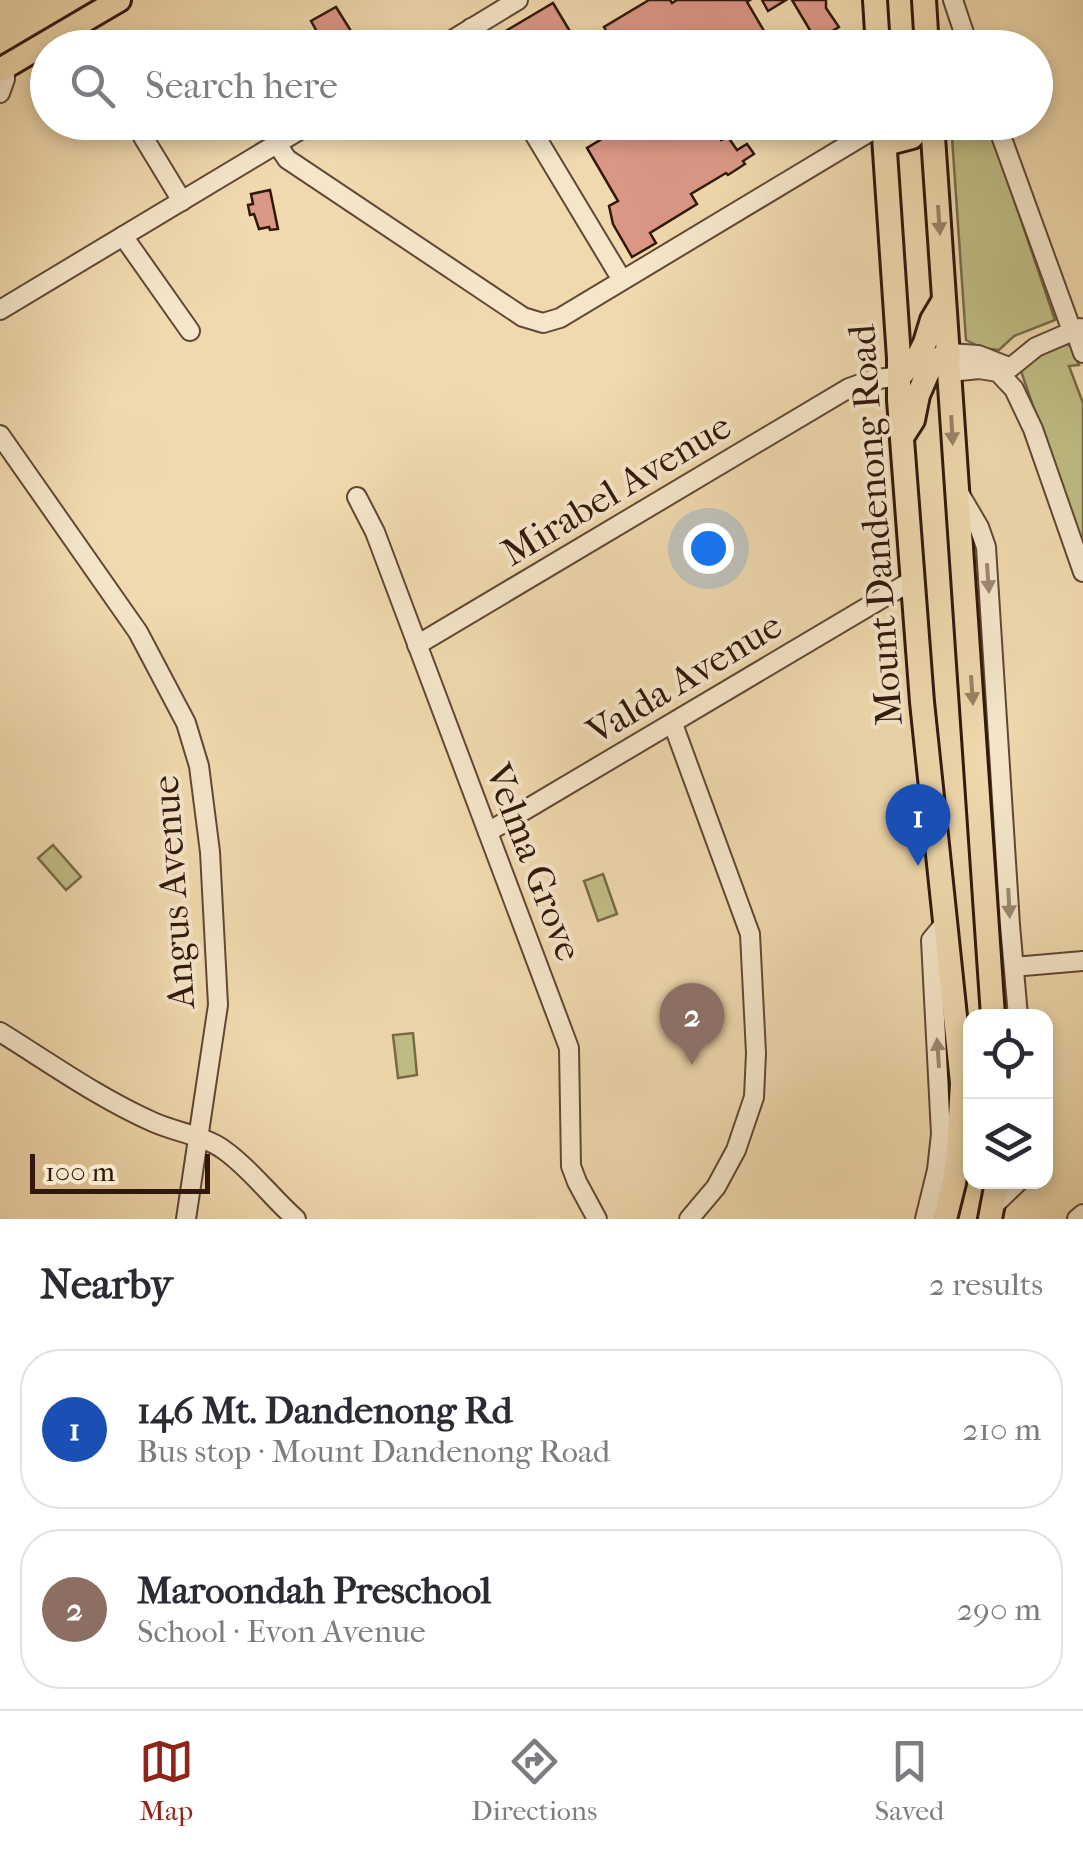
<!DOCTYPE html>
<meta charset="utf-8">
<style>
body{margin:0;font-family:"IM FELL French Canon",serif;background:#f7f7f7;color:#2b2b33}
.controls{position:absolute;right:30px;bottom:30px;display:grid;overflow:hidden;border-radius:20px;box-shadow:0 5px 15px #0003}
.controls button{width:90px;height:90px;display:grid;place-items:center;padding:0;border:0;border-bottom:2px solid #e1e1e2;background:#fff;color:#2b2b33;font:50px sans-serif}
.scale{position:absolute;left:30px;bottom:25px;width:180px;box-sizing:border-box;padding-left:10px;border:5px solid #31180b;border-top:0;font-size:28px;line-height:35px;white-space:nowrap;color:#31180b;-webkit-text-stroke:8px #f5e6ca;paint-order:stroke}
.you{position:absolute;left:708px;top:548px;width:35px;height:35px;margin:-25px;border:8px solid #fff;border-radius:50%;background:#1a73e8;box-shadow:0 0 0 15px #1a73e833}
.badge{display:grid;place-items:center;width:65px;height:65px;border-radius:50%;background:#8f2418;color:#fff;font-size:32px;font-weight:700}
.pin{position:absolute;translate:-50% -82px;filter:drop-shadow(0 2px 5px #0008)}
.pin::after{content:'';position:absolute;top:52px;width:35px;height:30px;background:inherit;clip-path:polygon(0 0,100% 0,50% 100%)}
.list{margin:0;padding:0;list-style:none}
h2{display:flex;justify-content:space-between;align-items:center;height:130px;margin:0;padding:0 40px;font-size:42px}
h2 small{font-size:32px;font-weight:400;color:#7c7c81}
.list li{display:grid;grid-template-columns:65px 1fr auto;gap:30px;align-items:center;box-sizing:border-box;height:160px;margin:0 20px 20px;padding:0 20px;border:2px solid #e1e1e2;border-radius:40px}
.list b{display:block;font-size:38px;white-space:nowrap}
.list p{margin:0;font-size:32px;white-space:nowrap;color:#7c7c81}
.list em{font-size:32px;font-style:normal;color:#7c7c81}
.icon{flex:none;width:55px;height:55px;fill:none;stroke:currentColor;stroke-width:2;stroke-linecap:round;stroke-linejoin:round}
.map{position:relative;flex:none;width:1083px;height:1219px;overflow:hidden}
.search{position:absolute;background:#fff;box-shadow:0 5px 15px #0003;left:30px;right:30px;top:30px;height:110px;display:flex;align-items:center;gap:25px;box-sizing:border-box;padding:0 35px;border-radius:55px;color:#7c7c81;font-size:38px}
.sheet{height:490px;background:#fff}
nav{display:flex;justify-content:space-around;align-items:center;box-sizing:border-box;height:140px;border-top:2px solid #e1e1e2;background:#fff;font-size:28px;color:#7c7c81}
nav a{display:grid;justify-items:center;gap:5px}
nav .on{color:#8f2418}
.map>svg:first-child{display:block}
.green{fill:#c0be86;stroke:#786b48;stroke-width:2.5}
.building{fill:#db9786;stroke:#31180b;stroke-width:2.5}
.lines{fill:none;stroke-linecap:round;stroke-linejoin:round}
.minor-casing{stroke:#614834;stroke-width:22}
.major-casing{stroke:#31180b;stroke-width:28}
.minor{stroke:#f5e6ca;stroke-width:18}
.major{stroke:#f0d9ae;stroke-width:22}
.oneway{fill:#9a8265}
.oneway2{fill:#9d8974}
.labels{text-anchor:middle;stroke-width:8;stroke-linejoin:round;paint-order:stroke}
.street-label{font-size:38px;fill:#31180b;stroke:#f5e6ca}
</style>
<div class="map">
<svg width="1083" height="1219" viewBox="0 0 1083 1219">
<rect width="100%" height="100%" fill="#f0d9ae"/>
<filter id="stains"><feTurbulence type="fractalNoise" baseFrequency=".002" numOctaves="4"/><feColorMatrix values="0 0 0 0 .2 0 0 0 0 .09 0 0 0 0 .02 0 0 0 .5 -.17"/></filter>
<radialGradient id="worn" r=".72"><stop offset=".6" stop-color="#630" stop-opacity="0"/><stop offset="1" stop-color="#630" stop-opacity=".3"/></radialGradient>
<g class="green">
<path d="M951,123H988L1055,320L1014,336L999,350L982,348L966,340Z"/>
<path d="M1063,343L1071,346L1079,365L1069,366L1083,403V551L1021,371L1032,359Z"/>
<path d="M53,845L81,877L66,890L38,858Z"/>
<path d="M603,874L617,914L598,921L584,881Z"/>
<path d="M413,1033L417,1075L398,1078L393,1035Z"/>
</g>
<g class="building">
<path d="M649,0H670L672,3L677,0H750L747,2L774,48H616L604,27Z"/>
<path d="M762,0H786L768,11Z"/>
<path d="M792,0H826V8L839,27L822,37L819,34L814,37Z"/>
<path d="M553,3L580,48H507L499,35Z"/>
<path d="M336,7L356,39L351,42L357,48H325L319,38L320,37L311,21Z"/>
<path d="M630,122H700L704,129L712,125L721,140L728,137L737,150L747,144L754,154L743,161L745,164L728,175L726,173L691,194L697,204L650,233L656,243L632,257L613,224L609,206L618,201L587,148Z"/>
<path d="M270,190L278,229L270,230L269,227L259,229L254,214L250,215L248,205L253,204L251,194Z"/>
</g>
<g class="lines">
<defs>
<g id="minor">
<path d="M953,0L969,48"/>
<path d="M76,26L89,48"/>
<path d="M471,28L483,48"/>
<path d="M439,48L518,0"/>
<path d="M0,93L5,79V68"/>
<path d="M134,122L182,201"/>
<path d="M527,122L622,280"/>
<path d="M996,122L1072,331"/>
<path d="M277,144L287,159L296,165L523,317L543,323L560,318L871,131L883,128"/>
<path d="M123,236L190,331"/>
<path d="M0,310L313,122"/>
<path d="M1075,330L1083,353"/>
<path d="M949,353L978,355L1006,366"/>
<path d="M950,372L979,369L998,372L1014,389L1033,429L1083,572"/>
<path d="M999,372L1010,368L1036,347L1080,328"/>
<path d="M0,435L138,632L186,723L199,766L210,852L218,1005L186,1219"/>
<path d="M959,493L979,527L986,547L1010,925L1018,1016"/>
<path d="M357,497L375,532L569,1048L571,1166L577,1182L597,1219"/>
<path d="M417,645L849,388L871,380L900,376"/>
<path d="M673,724L750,934L756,1053L754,1097L736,1150L716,1187L689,1219"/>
<path d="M488,832L913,580"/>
<path d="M1014,967L1083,961"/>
<path d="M0,1032C50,1063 99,1098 153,1122C175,1132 205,1136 224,1150C251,1169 271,1197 296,1219"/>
<path d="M993,1206L1018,1182"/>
<path d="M925,1219L937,1170L941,1134L931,940L946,922"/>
<path d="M1077,1219L1083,1214"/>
</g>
<g id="major">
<path d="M875,0L878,48"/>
<path d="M924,0L927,48"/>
<path d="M0,70L119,0"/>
<path d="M883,122L899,358V400L922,702L962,1083L958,1152L954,1183L945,1219"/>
<path d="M932,122L993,1016"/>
<path d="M885,144L912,137L922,122"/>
<path d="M900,376L919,355L925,343L932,320L944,300"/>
<path d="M904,434L913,420L918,395L928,372L937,360L949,353"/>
<path d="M990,1219L997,1182"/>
</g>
</defs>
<use href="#minor" class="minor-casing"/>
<use href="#major" class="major-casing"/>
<use href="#minor" class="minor"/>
<use href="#major" class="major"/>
</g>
<defs><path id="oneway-solid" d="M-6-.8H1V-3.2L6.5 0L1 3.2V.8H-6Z" transform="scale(2.5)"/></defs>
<g class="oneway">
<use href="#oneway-solid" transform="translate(939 220) rotate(86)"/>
<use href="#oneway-solid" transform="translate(952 430) rotate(87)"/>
<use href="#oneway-solid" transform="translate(972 690) rotate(86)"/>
</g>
<g class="oneway2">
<use href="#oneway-solid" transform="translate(988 578) rotate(86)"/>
<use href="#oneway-solid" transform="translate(1009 903) rotate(87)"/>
<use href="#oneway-solid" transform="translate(938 1053) rotate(-94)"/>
</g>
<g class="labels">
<g class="street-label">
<text transform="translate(616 489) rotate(-31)" y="13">Mirabel Avenue</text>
<text transform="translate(875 525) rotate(-94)" y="13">Mount Dandenong Road</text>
<text transform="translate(684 678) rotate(-31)" y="13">Valda Avenue</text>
<text transform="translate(534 862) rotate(69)" y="13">Velma Grove</text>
<text transform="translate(173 892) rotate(-94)" y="13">Angus Avenue</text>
</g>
</g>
<rect width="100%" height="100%" filter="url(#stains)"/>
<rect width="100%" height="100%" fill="url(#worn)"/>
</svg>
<div class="controls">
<button><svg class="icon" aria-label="locate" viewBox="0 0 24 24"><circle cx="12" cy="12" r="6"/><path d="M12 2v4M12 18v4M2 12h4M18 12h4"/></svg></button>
<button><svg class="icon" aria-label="layers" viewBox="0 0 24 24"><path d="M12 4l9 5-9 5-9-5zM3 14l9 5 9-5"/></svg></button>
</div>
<div class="scale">100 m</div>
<div class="you"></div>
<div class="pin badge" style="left:918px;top:866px;background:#1a4fb4">1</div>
<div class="pin badge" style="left:692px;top:1065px;background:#8d6e63">2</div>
<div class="search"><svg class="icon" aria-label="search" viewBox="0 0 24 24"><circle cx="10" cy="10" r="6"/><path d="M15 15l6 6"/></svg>Search here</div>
</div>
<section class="sheet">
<h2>Nearby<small>2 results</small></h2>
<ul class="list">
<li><span class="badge" style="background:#1a4fb4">1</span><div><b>146 Mt. Dandenong Rd</b><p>Bus stop · Mount Dandenong Road</p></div><em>210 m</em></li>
<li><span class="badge" style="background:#8d6e63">2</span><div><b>Maroondah Preschool</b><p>School · Evon Avenue</p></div><em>290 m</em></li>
</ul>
</section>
<nav>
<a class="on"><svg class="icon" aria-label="map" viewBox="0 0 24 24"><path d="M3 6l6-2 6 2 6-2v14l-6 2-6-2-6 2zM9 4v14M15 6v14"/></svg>Map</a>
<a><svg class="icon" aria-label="directions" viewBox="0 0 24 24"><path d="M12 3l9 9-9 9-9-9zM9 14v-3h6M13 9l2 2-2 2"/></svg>Directions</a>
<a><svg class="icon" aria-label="saved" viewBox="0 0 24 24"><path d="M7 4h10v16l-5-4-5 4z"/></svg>Saved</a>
</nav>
